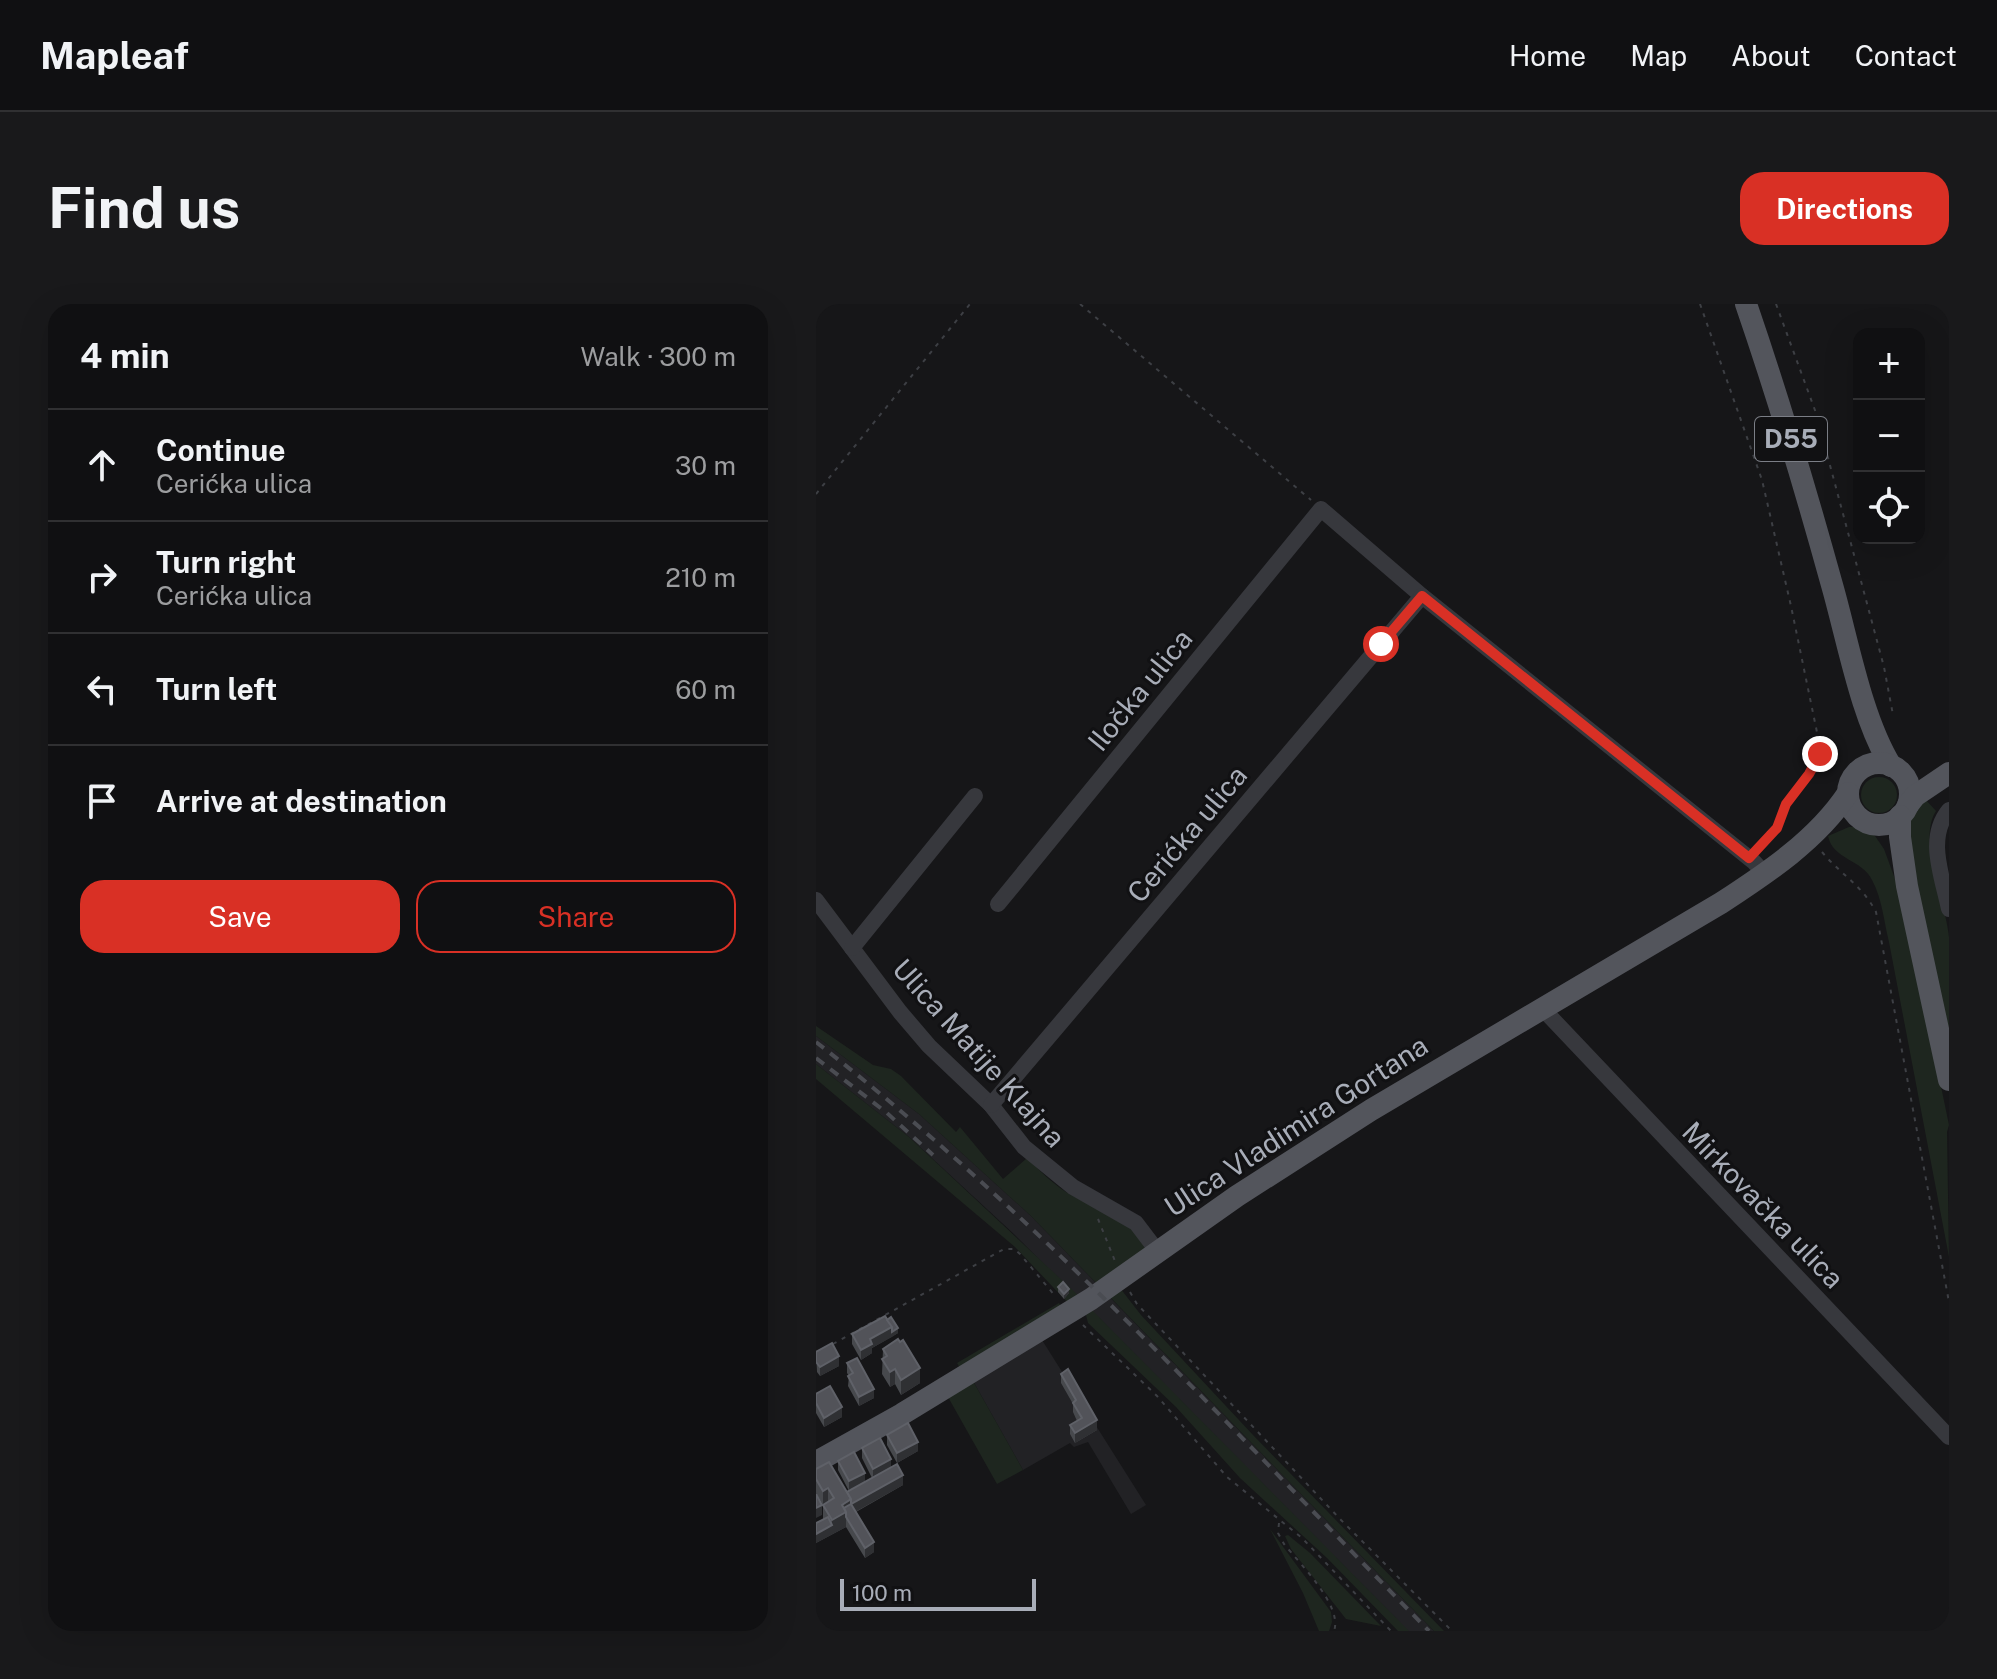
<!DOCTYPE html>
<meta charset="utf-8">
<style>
body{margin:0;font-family:"Public Sans",sans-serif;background:#19191b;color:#f1f3f6}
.controls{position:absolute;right:24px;top:24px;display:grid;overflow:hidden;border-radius:16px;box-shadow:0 8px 32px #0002}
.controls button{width:72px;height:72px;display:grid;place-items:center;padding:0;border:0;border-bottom:2px solid #303032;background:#101012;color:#f1f3f6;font:40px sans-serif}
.scale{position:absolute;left:24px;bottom:20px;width:196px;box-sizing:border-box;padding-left:8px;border:4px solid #a8adb8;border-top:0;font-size:22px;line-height:28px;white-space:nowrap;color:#a8adb8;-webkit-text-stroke:6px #111113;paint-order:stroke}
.stop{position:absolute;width:24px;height:24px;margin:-18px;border:6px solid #d93025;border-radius:50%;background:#fff}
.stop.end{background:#d93025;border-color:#fff;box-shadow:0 2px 8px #0008}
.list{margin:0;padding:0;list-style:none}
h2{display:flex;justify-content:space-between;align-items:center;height:104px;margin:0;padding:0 32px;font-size:34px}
h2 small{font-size:26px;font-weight:400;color:#9c9d9f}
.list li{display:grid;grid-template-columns:52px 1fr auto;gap:24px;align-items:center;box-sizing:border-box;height:112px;padding:0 32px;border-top:2px solid #303032}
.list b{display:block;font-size:30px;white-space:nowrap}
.list p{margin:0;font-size:26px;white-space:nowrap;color:#9c9d9f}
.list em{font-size:26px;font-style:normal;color:#9c9d9f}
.actions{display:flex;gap:16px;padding:24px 32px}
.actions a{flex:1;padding:18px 0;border:2px solid #d93025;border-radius:24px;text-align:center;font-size:28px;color:#d93025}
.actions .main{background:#d93025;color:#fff}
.icon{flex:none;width:44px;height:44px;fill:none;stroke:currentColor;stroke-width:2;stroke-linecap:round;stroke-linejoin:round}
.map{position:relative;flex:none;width:1133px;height:1327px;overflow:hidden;border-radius:24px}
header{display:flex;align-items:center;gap:48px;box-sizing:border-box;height:112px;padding:0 40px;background:#101012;border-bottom:2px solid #303032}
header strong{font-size:38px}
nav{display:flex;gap:44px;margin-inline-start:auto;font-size:28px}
.intro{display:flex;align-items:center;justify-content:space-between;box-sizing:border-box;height:192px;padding:0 48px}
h1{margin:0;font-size:56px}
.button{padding:20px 36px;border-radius:24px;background:#d93025;color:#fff;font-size:28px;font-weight:700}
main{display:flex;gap:48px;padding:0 48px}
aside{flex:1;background:#101012;border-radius:24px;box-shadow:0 8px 32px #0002}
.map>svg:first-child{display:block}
.built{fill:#222225}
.green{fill:#1e261f}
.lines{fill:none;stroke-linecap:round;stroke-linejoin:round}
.path{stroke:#3d3f44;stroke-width:2;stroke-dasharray:4 6;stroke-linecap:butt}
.minor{stroke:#37383d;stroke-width:16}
.major{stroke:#53555c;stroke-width:22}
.rail{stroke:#4a4c52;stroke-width:4;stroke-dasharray:10 8;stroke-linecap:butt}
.wall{fill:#47494d}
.shaded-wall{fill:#2f3033}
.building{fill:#525359;stroke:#5f6168;stroke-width:2}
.route{stroke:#d93025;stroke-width:10}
.labels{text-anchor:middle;stroke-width:6;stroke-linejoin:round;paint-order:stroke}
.shield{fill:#111113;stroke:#7b7e86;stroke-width:2}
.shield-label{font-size:26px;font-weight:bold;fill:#a8adb8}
.street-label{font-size:28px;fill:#a8adb8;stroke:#111113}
</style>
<header>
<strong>Mapleaf</strong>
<nav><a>Home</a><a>Map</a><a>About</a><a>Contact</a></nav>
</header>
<div class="intro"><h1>Find us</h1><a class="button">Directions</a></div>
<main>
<aside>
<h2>4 min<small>Walk · 300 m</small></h2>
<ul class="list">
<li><svg class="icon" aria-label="ahead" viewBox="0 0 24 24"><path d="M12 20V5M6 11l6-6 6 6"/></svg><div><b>Continue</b><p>Cerićka ulica</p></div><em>30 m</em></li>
<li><svg class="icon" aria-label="right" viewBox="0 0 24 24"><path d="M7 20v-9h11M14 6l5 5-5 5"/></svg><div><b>Turn right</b><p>Cerićka ulica</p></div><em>210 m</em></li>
<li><svg class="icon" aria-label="left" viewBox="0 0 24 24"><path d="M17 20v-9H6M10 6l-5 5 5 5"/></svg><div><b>Turn left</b></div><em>60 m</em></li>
<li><svg class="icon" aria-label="arrive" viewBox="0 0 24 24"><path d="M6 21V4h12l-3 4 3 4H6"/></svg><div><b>Arrive at destination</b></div></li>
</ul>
<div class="actions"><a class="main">Save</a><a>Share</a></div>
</aside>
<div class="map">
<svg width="1133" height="1327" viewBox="0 0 1133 1327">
<rect width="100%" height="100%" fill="#161618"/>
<g class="built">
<path d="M0,732L103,810L215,912L618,1327H592L199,931L93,833L0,760Z"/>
<path d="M226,1036L330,1201L315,1210L272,1138L258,1143L254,1139L207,1166L157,1077Z"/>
</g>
<g class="green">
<circle cx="1063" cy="491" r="18"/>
<path d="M1109,495L1120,507C1101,536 1130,599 1133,633C1133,664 1133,696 1133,726L1093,556L1089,518L1100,501Z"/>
<path d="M1033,523H1045L1059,532L1068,545L1086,594L1133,821L1131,828L1133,953L1073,638C1068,618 1066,594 1056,576C1046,555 1017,556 1012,532Z"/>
<path d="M0,722L57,761L75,765L85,772L140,828L144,823L187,875L211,854C223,866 236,879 250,888C279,905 317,914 331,947L284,983L215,912L103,810L0,732Z"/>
<path d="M0,760L93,833L265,994L254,1001L199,943L0,775Z"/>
<path d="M304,984L325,1011L437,1131L628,1327H618L294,993Z"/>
<path d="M243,999L246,1004L144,1064L141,1059Z"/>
<path d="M276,1006L593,1327H582L511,1254L424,1174L360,1103L272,1019L270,1011Z"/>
<path d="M157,1077L207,1166L181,1180L132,1093Z"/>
<path d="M454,1225L515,1308L516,1318L513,1327H503L487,1289Z"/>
<path d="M472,1231L494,1249L565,1322L530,1315L475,1245L469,1232Z"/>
</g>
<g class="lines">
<g class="path">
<path d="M264,0L495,196"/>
<path d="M884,0L946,176L975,302L1003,438L1004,450L993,470L970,500L961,524L943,543"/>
<path d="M960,0L1000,109L1068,363L1077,411"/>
<path d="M0,190L154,0"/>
<path d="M1006,548C1025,571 1046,581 1060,608L1133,998"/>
<path d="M282,915L299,957"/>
<path d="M314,988L321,1000L525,1216L636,1327"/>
<path d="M267,1021L341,1092L411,1173L486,1234L575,1327"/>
<path d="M17,1040L188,945H198L204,950L240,993"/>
<path d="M463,1219L462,1229L468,1240C484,1260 527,1302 518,1327"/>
</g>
<g class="minor">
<path d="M1133,506C1110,534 1126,571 1133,605"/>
<path d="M0,596L84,708L113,742L175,801L208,843L257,883L320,919L342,948"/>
<path d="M182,600L505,205L606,292L938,558L949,570"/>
<path d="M36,644L159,492"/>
<path d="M725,703L1133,1133"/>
<path d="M175,801L606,292"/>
</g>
<g class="major">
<path d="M930,0C962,93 990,187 1016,281C1032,337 1045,413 1075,462"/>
<circle cx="1063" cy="490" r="31"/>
<path d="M1092,501L1099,492L1133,469"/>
<path d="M1084,512V533L1091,582L1133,776"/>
<path d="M0,1158L86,1110L275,995L421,892L555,806L905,599C951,569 1001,536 1032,489"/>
</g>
<g class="rail">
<path d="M0,738C222,911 416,1126 613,1327"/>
<path d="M0,754L71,809L117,851"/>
</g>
</g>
<g class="wall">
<path d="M242,983L253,989L248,995L242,988Z"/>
<path d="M69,1012L82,1029L56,1044V1049L45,1056L36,1040V1030Z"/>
<path d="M67,1045L104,1079L85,1091L79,1080L74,1083L66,1070Z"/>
<path d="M0,1048L23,1062L4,1072L1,1068Z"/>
<path d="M31,1059L58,1094L43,1102L32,1082L33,1072L31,1069Z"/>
<path d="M245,1070L281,1126L259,1139L254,1130V1121L261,1117L257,1108V1100L245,1079Z"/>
<path d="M0,1090L26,1113L8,1123L0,1109Z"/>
<path d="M71,1131L102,1147L81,1159L71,1141Z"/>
<path d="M46,1144L75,1163L87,1181L40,1208L58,1248L49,1254L30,1223L0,1239V1219L7,1215V1201L0,1189V1165L31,1188L33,1187L22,1166V1157L49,1178L56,1174L46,1154Z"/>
</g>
<g class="shaded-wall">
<path d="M253,985V989L248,995V990Z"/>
<path d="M76,1023V1033L56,1044V1049L45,1056V1046L54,1035Z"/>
<path d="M82,1024V1029L76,1033V1028Z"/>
<path d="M23,1052V1062L4,1072V1063Z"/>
<path d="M104,1064V1079L85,1091V1076Z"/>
<path d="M79,1065V1080L74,1083V1068Z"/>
<path d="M58,1085V1094L43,1102V1093Z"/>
<path d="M26,1103V1113L8,1123V1114Z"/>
<path d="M281,1116V1126L259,1139V1129Z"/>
<path d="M102,1138V1147L81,1159V1149Z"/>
<path d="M75,1155V1165L57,1175V1165Z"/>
<path d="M49,1169V1178L33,1187V1177Z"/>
<path d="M87,1171V1181L30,1213V1223L0,1239V1230L16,1221V1216L26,1201Z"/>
<path d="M12,1184V1199L7,1201V1187Z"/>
<path d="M6,1201V1211L0,1214V1204Z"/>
<path d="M58,1238V1248L49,1254V1244Z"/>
</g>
<g class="building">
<path d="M247,978L253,985L248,990L242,983Z"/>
<path d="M69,1012L76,1023L54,1035L56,1040L45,1046L36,1030Z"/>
<path d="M75,1013L82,1024L76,1028V1023L71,1016Z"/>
<path d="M82,1035L84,1038L87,1036L104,1064L85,1076L79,1065L74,1068L66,1055L71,1052L67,1045Z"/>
<path d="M16,1039L23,1052L4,1063L0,1058V1048Z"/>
<path d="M41,1054L58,1085L43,1093L32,1072L37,1069L31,1059Z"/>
<path d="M252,1065L281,1116L259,1129L254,1121L266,1114L257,1099L260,1096L245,1070Z"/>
<path d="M14,1082L26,1103L8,1114L0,1099V1090Z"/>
<path d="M92,1119L102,1138L81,1149L71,1131Z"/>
<path d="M64,1134L75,1155L57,1165L46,1144Z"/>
<path d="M38,1148L49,1169L33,1177L22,1157Z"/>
<path d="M13,1158L35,1195L26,1201L30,1208L16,1216L7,1201L18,1194L12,1184L7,1187L0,1175V1165Z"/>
<path d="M81,1160L87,1171L35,1200V1195L31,1188Z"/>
<path d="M0,1190L6,1201L0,1204Z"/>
<path d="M35,1200L58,1238L49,1244L30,1213V1208L28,1204Z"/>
<path d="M12,1213L16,1221L0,1230V1219Z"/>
</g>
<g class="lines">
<path class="route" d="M565,340L606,292L933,554L961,524L970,500L993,470L1004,450"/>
</g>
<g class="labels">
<rect class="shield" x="939" y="113" width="72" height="44" rx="6"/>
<g class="shield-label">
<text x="975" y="144">D55</text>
</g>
<g class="street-label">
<text transform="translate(324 386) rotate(-51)" y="10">Iločka ulica</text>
<text transform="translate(371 530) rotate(-50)" y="10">Cerićka ulica</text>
<text transform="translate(163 749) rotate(48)" y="10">Ulica Matije Klajna</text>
<text transform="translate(480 822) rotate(-33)" y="10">Ulica Vladimira Gortana</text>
<text transform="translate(947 901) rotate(46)" y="10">Mirkovačka ulica</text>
</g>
</g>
</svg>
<div class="controls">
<button>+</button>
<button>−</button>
<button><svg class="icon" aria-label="locate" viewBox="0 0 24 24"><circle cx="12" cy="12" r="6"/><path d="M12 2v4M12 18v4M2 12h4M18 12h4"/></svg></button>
</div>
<div class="scale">100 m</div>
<div class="stop" style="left:565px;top:340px"></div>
<div class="stop end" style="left:1004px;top:450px"></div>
</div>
</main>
